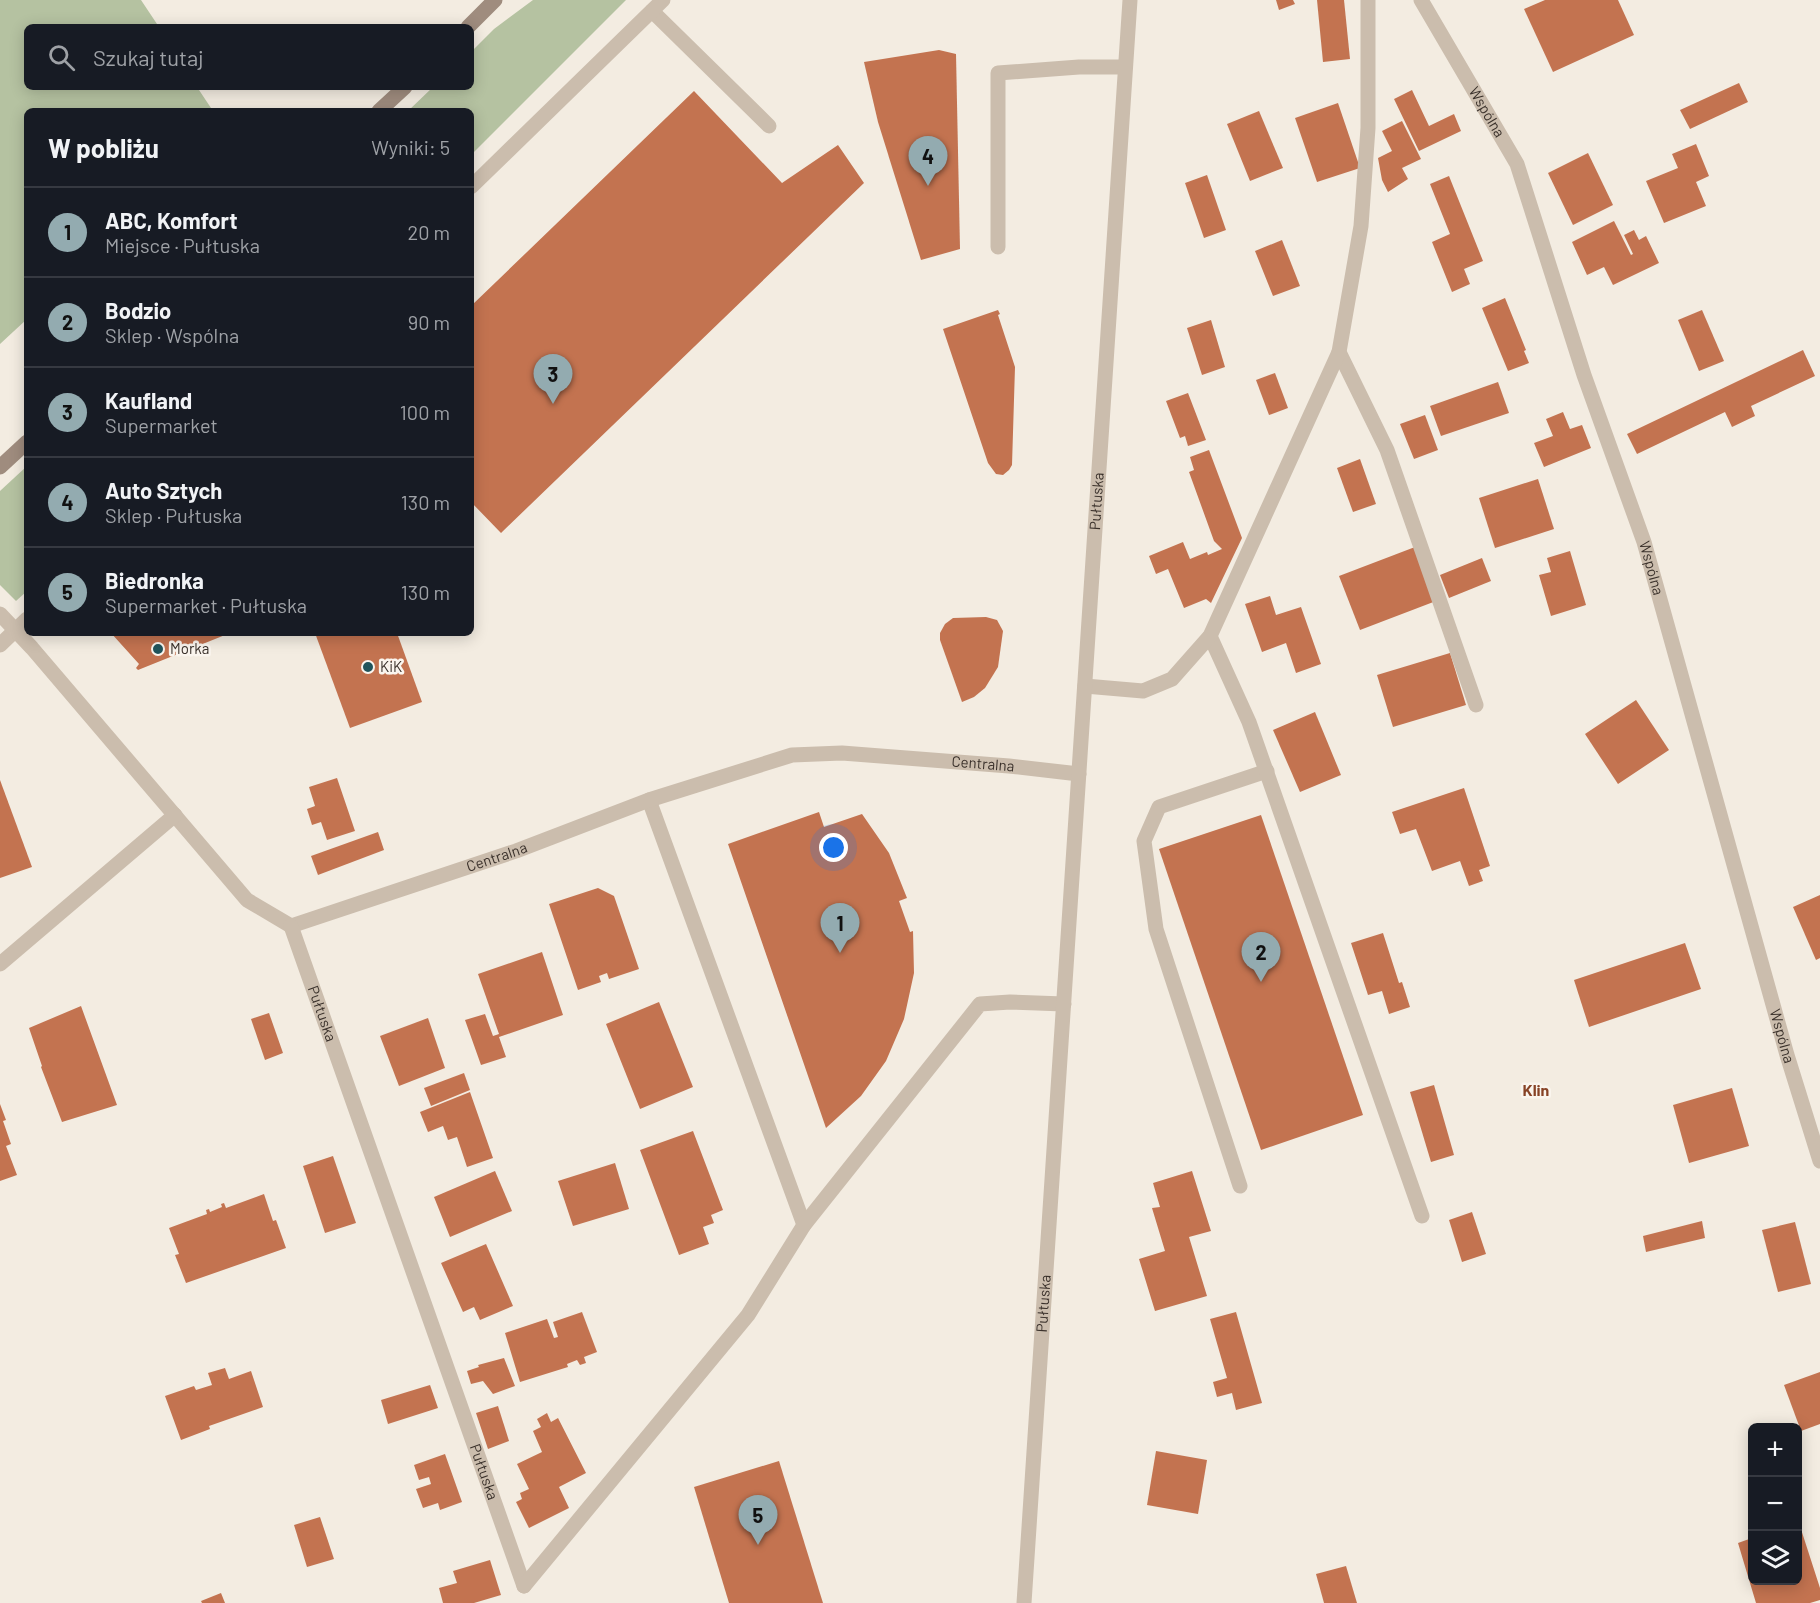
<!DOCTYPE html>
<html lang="pl">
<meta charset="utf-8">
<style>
body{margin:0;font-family:Barlow,sans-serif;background:#20242c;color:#f1f3f6}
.controls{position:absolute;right:18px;bottom:18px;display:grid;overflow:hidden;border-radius:9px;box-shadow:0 3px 15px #0003}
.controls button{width:54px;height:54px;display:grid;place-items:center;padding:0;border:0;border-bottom:2px solid #363941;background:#171b24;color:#f1f3f6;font:30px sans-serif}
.you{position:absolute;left:834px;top:848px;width:21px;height:21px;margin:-15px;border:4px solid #fff;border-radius:50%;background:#1a73e8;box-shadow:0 0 0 9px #1a73e833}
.badge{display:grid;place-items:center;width:39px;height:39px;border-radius:50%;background:#93abb0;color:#111;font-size:20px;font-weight:700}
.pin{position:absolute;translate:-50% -50px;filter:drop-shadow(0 2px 3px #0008)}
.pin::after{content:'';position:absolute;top:32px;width:21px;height:18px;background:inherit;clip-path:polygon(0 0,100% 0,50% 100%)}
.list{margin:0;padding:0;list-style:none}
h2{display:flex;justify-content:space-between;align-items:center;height:78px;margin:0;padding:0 24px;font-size:26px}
h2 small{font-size:20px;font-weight:400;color:#9ea1a6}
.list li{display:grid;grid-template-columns:39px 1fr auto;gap:18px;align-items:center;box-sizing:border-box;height:90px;padding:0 24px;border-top:2px solid #363941}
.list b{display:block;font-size:22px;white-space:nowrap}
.list p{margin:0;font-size:20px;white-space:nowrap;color:#9ea1a6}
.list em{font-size:20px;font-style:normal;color:#9ea1a6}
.icon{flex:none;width:33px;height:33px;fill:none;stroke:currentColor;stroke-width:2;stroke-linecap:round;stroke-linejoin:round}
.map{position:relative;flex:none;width:1820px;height:1603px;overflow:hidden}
.search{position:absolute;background:#171b24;box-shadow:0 3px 15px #0003;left:24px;top:24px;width:450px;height:66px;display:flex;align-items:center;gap:15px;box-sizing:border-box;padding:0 21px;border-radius:9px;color:#9ea1a6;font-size:22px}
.panel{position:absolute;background:#171b24;box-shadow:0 3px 15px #0003;left:24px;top:108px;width:450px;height:528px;border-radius:9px}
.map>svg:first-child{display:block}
.green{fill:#b5c2a1}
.building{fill:#c37350}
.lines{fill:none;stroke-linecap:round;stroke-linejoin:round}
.service{stroke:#cbbdad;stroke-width:15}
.minor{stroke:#cbbdad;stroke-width:15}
.tertiary{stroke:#cbbdad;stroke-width:15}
.secondary{stroke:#9f8c7e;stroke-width:15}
.poi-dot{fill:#21545b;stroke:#faf5ee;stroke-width:2}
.labels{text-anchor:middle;stroke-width:5;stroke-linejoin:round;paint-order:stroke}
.street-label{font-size:15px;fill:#3a312b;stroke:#faf5ee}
.poi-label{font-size:15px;fill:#3a312b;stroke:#faf5ee;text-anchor:start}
.neighbourhood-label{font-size:16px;font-weight:bold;fill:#874326;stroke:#faf5ee}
</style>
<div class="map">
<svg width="1820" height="1603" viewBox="0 0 1820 1603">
<rect width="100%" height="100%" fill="#f3ece1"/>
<g class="green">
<path d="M0,0H141L159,27H27V87H197L213,111H27V319L0,344Z"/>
<path d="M533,0H626L471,155V111H408L433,87H471V52L494,29Z"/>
<path d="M27,466V591L16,601L0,585V491Z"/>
</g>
<g class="building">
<path d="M1276,0H1293L1295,4L1279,10Z"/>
<path d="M1317,0H1344L1350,59L1323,62Z"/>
<path d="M1545,0H1618L1634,35L1553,72L1524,9Z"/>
<path d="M939,50L956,54L960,249L921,260L878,122L864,62Z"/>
<path d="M1739,83L1748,102L1690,129L1680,110Z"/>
<path d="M1412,90L1429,126L1454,114L1461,131L1419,151L1394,99Z"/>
<path d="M694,91L782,183L838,145L864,183L501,533L471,502V306Z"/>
<path d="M1338,103L1360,168L1317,182L1295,118Z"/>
<path d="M1259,111L1283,168L1250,181L1227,124Z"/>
<path d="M1402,121L1421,159L1402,168L1408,179L1388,192L1382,180L1378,158L1392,151L1382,131Z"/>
<path d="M1696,144L1709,176L1696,182L1706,206L1664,223L1646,181L1678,168L1672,154Z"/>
<path d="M1588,153L1613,205L1573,225L1548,173Z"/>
<path d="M1207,175L1226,230L1204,238L1185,183Z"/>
<path d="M1449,176L1483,261L1464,269L1470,284L1452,292L1432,242L1450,234L1430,184Z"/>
<path d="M1614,221L1631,255L1633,254L1624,235L1634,230L1639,240L1646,236L1659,263L1613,285L1604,267L1587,275L1572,242Z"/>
<path d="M1282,240L1300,286L1273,296L1255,251Z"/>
<path d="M1505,298L1526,350L1524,351L1529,363L1508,371L1482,308Z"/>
<path d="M998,310L1000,314L998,315L1015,367L1012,465L1009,470L1003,475L996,474L988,463L943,329Z"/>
<path d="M1702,310L1724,361L1699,371L1678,320Z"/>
<path d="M1211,320L1225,367L1202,375L1187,328Z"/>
<path d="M1803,350L1815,376L1751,406L1755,416L1732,427L1725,412L1637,454L1627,434Z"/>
<path d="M1275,373L1288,408L1269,415L1256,380Z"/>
<path d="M1498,382L1509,413L1441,436L1430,406Z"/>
<path d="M1188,393L1206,440L1188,446L1185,436L1180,438L1166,401Z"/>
<path d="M1563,412L1570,429L1582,425L1591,448L1544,467L1534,443L1553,436L1546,419Z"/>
<path d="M1425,415L1438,450L1414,459L1400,424Z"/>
<path d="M1209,450L1242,538L1211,603L1206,599L1184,608L1168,569L1156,574L1149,556L1183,542L1190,559L1207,552L1208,555L1222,549L1214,541L1189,472L1194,470L1190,457Z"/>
<path d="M1360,459L1376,504L1353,512L1337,468Z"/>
<path d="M1538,479L1554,529L1495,548L1479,498Z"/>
<path d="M1415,547L1436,601L1360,630L1339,576Z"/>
<path d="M1570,551L1586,605L1551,616L1539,575L1551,572L1547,558Z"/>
<path d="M1482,558L1491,581L1449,598L1440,575Z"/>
<path d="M1270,596L1276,615L1301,607L1321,664L1296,673L1286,643L1262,652L1245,604Z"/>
<path d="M986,617L997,620L1003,631L998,667L985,688L974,697L962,702L940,640V633L945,624L953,618Z"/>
<path d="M111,633H230L138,670L136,668L139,664Z"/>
<path d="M315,633H397L422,702L350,728Z"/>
<path d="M1450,653L1466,705L1393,727L1377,675Z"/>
<path d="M1636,700L1669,750L1618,784L1585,734Z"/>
<path d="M1315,712L1341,775L1300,792L1273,730Z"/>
<path d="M337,778L355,831L327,840L321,822L312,825L307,809L315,806L309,787Z"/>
<path d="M0,780L32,867L0,878Z"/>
<path d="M1464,788L1490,866L1479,870L1483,881L1469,886L1460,861L1432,871L1416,829L1400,834L1392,812Z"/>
<path d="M819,812L824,827L862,814L889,853L907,898L899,901L910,932L913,931L914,973L904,1019L886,1061L861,1096L826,1128L728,844Z"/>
<path d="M1261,815L1363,1115L1261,1150L1159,849Z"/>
<path d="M378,832L384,850L318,875L311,856Z"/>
<path d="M598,888L614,896L639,969L609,979L607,973L599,976L601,982L578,990L549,904Z"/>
<path d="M1820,895V958L1816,960L1793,907Z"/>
<path d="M1383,933L1399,983L1402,982L1410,1007L1389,1014L1382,991L1368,995L1351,943Z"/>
<path d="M1685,943L1701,989L1589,1027L1574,980Z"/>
<path d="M542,952L563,1015L499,1037L506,1057L481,1065L465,1020L485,1014L493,1036L499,1034L478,974Z"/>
<path d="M659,1002L693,1087L640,1109L606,1024Z"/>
<path d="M81,1006L117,1105L62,1122L41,1067L42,1066L29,1028Z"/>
<path d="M269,1013L283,1053L265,1060L251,1019Z"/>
<path d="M428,1018L445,1068L399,1086L380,1036Z"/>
<path d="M464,1073L470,1090L431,1106L424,1088Z"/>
<path d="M1434,1085L1454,1155L1431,1162L1410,1092Z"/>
<path d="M1732,1088L1749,1146L1689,1163L1673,1105Z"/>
<path d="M470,1092L493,1158L467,1167L457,1137L448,1140L443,1126L428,1132L420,1112Z"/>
<path d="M0,1104L6,1120L3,1121L11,1144L6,1146L17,1175L0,1181Z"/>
<path d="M693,1131L723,1210L711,1215L714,1223L703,1227L709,1244L679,1255L640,1150Z"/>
<path d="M333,1156L356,1223L325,1233L303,1166Z"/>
<path d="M615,1163L629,1209L573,1226L558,1181Z"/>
<path d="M495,1171L512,1211L450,1237L434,1197Z"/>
<path d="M1192,1171L1211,1231L1189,1237L1207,1296L1155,1311L1139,1259L1165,1251L1152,1208L1160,1207L1153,1183Z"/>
<path d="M264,1194L273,1221L276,1220L286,1248L186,1283L175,1255L179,1254L169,1228L207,1214L206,1210L209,1209L210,1212L222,1207L221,1204L224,1203L226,1208Z"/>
<path d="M1472,1212L1486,1254L1462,1262L1449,1220Z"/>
<path d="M1702,1221L1705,1238L1646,1252L1643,1236Z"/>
<path d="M1795,1222L1811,1284L1778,1292L1762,1230Z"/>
<path d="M486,1244L513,1306L480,1320L474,1307L463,1312L441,1263Z"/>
<path d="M582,1312L597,1352L584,1357L586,1363L580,1365L577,1360L567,1364L568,1367L520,1382L505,1333L547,1319L554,1338L558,1337L553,1322Z"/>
<path d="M1236,1312L1262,1403L1236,1410L1232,1393L1217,1397L1213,1382L1227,1378L1210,1319Z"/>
<path d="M504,1358L515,1386L493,1394L483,1381L471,1384L467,1371L479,1367L478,1365Z"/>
<path d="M225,1368L229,1379L251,1371L263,1407L209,1426L210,1429L181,1440L165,1396L194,1386L196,1390L212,1385L208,1373Z"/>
<path d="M1820,1372V1424L1801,1431L1784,1385Z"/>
<path d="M430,1385L438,1408L388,1424L381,1400Z"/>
<path d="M498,1406L509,1441L488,1449L476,1413Z"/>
<path d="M547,1413L551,1422L558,1418L586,1473L559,1487L569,1508L529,1528L516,1502L522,1499L520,1493L529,1489L517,1464L542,1452L533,1431L541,1427L537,1419Z"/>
<path d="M1156,1451L1207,1460L1198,1514L1147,1505Z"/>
<path d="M445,1454L462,1502L440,1510L438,1503L423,1508L416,1489L431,1484L429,1477L419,1480L414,1465Z"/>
<path d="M779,1461L823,1603H729L694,1487Z"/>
<path d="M320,1517L334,1559L307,1567L294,1525Z"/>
<path d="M1799,1523L1820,1588V1600L1810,1603H1756L1738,1543L1752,1538V1580H1798V1524Z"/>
<path d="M490,1560L501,1595L474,1603H443L439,1588L457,1583L453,1571Z"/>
<path d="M1346,1566L1357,1603H1324L1316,1574Z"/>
<path d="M221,1593L225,1603H202L201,1601Z"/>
</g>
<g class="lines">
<g class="service">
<path d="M652,11L769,126"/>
<path d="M471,187L663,0"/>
<path d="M998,247V73L1079,67H1125"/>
<path d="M0,645L27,619"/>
<path d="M649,800L804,1225"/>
<path d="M1240,1186L1156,929L1144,841L1159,807L1267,771"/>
</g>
<g class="minor">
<path id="s1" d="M1421,0L1517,164L1584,375L1644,542L1787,1055L1820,1161"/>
<path d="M1339,352L1387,450L1476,705"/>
<path id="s2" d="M0,614L32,648L247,900L291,926L516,851L649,800L792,755L842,753L1009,766L1079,774"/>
<path d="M1210,636L1249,722L1422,1216"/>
<path d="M1085,686L1143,691L1172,679L1210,636L1339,352L1361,226L1368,128V0"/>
<path id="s3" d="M291,926L524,1586"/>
<path d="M0,964L175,815"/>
<path d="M524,1586L748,1315L804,1225L980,1004L1010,1002L1064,1004"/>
</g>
<path class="tertiary" id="s4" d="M1024,1603L1130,0"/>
<g class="secondary">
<path d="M468,27L495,0"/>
<path d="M379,111L405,87"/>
<path d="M0,467L27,442"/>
</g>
</g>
<g class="poi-dot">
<circle cx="158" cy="649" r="6"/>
<circle cx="368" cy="667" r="6"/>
</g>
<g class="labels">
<g class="street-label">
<text dy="5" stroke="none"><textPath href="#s1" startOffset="130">Wspólna</textPath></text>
<text dy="5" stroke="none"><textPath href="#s4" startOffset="1104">Pułtuska</textPath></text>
<text dy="5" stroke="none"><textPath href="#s1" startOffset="616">Wspólna</textPath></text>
<text dy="5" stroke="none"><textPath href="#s2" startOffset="1150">Centralna</textPath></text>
<text dy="5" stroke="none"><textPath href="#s2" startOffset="646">Centralna</textPath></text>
<text dy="5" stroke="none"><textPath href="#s3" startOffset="93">Pułtuska</textPath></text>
<text dy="5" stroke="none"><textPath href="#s1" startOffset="1102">Wspólna</textPath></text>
<text dy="5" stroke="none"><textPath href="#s4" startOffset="300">Pułtuska</textPath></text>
<text dy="5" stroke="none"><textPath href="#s3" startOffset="579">Pułtuska</textPath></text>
</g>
<g class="poi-label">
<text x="170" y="654">Morka</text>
<text x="380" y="672">KiK</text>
</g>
<g class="neighbourhood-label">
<text x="1536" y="1096">Klin</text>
</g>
</g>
</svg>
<div class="controls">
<button>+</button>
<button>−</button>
<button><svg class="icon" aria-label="layers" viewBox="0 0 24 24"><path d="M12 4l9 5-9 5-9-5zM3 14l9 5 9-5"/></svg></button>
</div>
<div class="you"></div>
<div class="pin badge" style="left:840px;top:953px">1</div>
<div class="pin badge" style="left:1261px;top:982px">2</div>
<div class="pin badge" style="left:553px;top:404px">3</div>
<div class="pin badge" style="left:928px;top:186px">4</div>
<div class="pin badge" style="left:758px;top:1545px">5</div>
<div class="search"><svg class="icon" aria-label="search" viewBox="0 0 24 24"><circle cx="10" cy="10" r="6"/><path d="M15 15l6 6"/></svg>Szukaj tutaj</div>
<section class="panel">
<h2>W pobliżu<small>Wyniki: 5</small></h2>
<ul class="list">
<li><span class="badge">1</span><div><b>ABC, Komfort</b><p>Miejsce · Pułtuska</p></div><em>20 m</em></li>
<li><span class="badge">2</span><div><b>Bodzio</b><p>Sklep · Wspólna</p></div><em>90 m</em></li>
<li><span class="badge">3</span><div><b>Kaufland</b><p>Supermarket</p></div><em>100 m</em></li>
<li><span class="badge">4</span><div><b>Auto Sztych</b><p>Sklep · Pułtuska</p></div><em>130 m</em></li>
<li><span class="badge">5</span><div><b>Biedronka</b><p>Supermarket · Pułtuska</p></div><em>130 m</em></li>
</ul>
</section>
</div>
